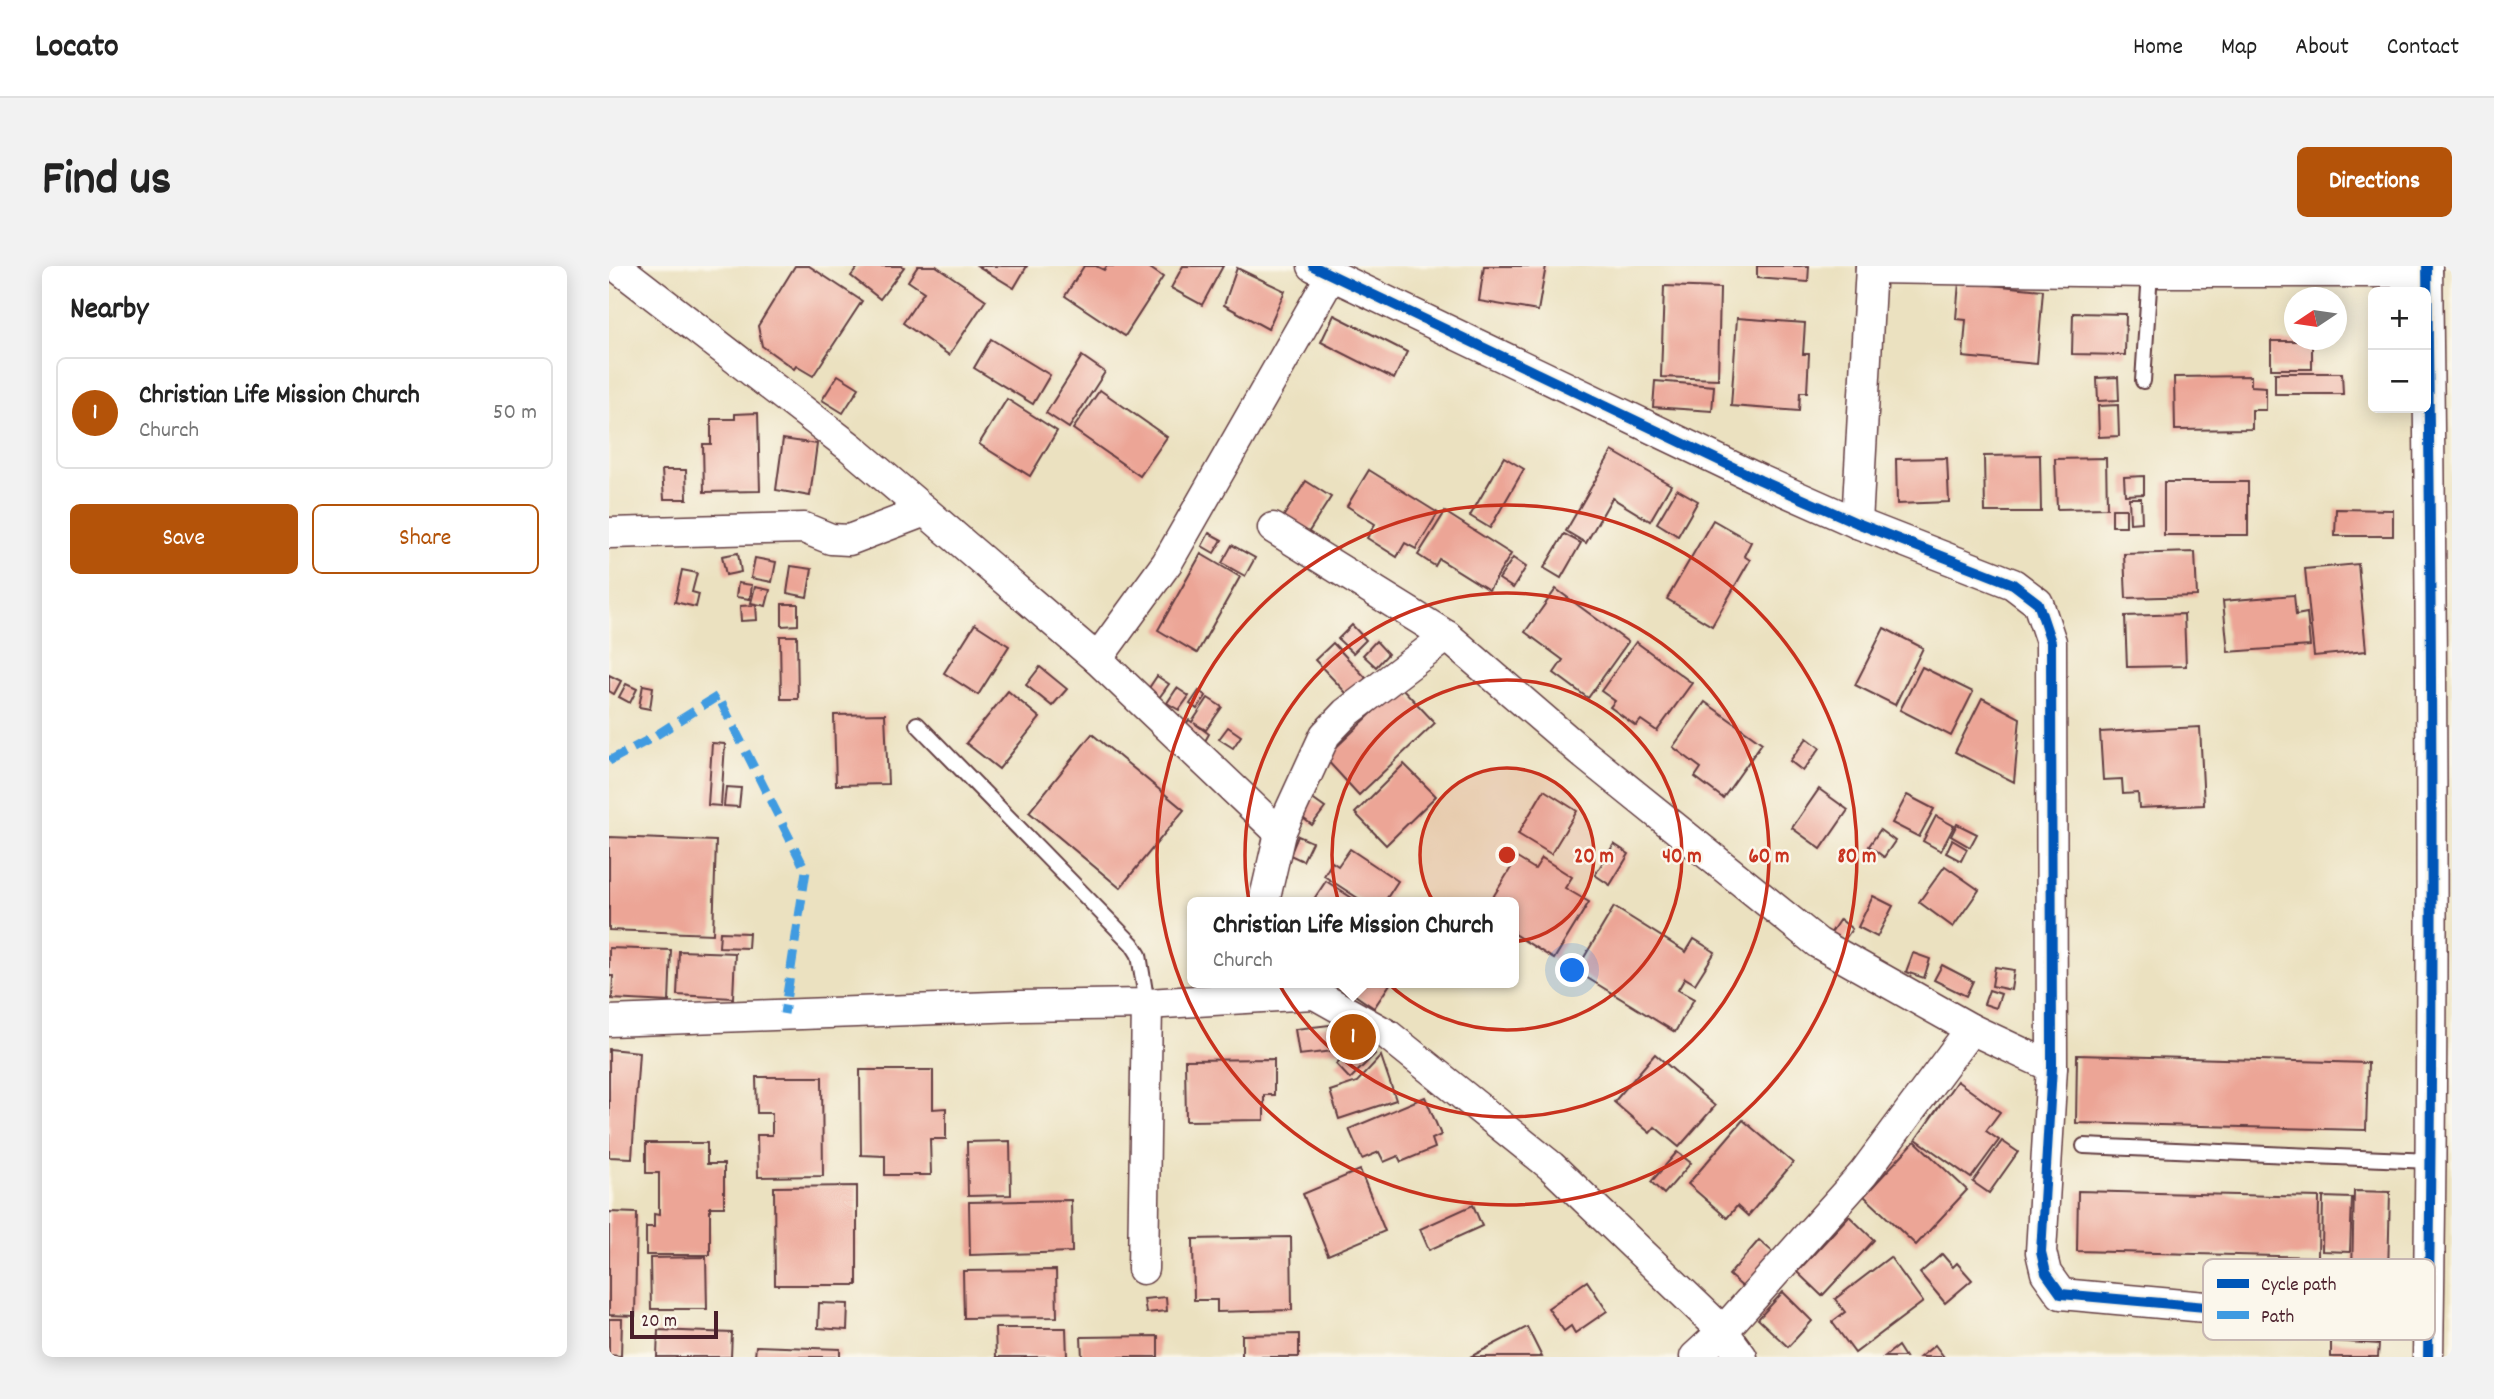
<!DOCTYPE html>
<meta charset="utf-8">
<style>
body{margin:0;font-family:Dekko,sans-serif;background:#f2f2f2;color:#222}
.controls{position:absolute;right:21px;top:21px;display:grid;overflow:hidden;border-radius:10px;box-shadow:0 4px 18px #0003}
.controls button{width:63px;height:63px;display:grid;place-items:center;padding:0;border:0;border-bottom:2px solid #e0e0e0;background:#fff;color:#222;font:35px sans-serif}
.compass{position:absolute;left:1675px;top:21px;width:63px;height:63px;border-radius:50%;background:#fff;box-shadow:0 4px 18px #0003;rotate:257deg}
.scale{position:absolute;left:21px;bottom:18px;width:88px;box-sizing:border-box;padding-left:7px;border:4px solid #4a1f2b;border-top:0;font-size:19px;line-height:24px;white-space:nowrap;color:#4a1f2b;-webkit-text-stroke:5px #fbf7ec;paint-order:stroke}
.you{position:absolute;left:964px;top:705px;width:24px;height:24px;margin:-18px;border:5px solid #fff;border-radius:50%;background:#1a73e8;box-shadow:0 0 0 10px #1a73e833}
.badge{display:grid;place-items:center;width:46px;height:46px;border-radius:50%;background:#b45309;color:#fff;font-size:23px;font-weight:700}
.pin{position:absolute;translate:-50% -50%;border:4px solid #fff;box-shadow:0 2px 7px #0006}
.popup{position:absolute;left:578px;top:631px;width:332px;height:91px;box-sizing:border-box;display:grid;place-content:center;border-radius:10px;background:#fff;filter:drop-shadow(0 2px 5px #0005);font-size:23px;white-space:nowrap;color:#767676}
.popup b{font-size:26px;color:#222}
.popup::after{content:'';position:absolute;left:50%;top:100%;margin-left:-14px;border:14px solid transparent;border-top-color:#fff}
.list{margin:0;padding:0;list-style:none}
h2{display:flex;justify-content:space-between;align-items:center;height:91px;margin:0;padding:0 28px;font-size:30px}
h2 small{font-size:23px;font-weight:400;color:#767676}
.list li{display:grid;grid-template-columns:46px 1fr auto;gap:21px;align-items:center;box-sizing:border-box;height:112px;margin:0 14px 14px;padding:0 14px;border:2px solid #e0e0e0;border-radius:10px}
.list b{display:block;font-size:26px;white-space:nowrap}
.list p{margin:0;font-size:23px;white-space:nowrap;color:#767676}
.list em{font-size:23px;font-style:normal;color:#767676}
.actions{display:flex;gap:14px;padding:21px 28px}
.actions a{flex:1;padding:16px 0;border:2px solid #b45309;border-radius:10px;text-align:center;font-size:24px;color:#b45309}
.actions .main{background:#b45309;color:#fff}
.map{position:relative;flex:none;width:1843px;height:1091px;overflow:hidden;border-radius:10px}
header{display:flex;align-items:center;gap:42px;box-sizing:border-box;height:98px;padding:0 35px;background:#fff;border-bottom:2px solid #e0e0e0}
header strong{font-size:33px}
nav{display:flex;gap:38px;margin-inline-start:auto;font-size:24px}
.intro{display:flex;align-items:center;justify-content:space-between;box-sizing:border-box;height:168px;padding:0 42px}
h1{margin:0;font-size:49px}
.button{padding:18px 32px;border-radius:10px;background:#b45309;color:#fff;font-size:24px;font-weight:700}
main{display:flex;gap:42px;padding:0 42px}
aside{flex:1;background:#fff;border-radius:10px;box-shadow:0 4px 18px #0003}
.map>svg:first-child{display:block}
.building{fill:#eca596}
.lines{fill:none;stroke-linecap:round;stroke-linejoin:round}
.lane-casing{stroke:#623c41;stroke-width:18}
.street-casing{stroke:#623c41;stroke-width:33}
.lane{stroke:#fff;stroke-width:14}
.street{stroke:#fff;stroke-width:30}
.quiet{stroke:#409be1;stroke-width:9;stroke-dasharray:18 9;stroke-linecap:butt}
.cycleway-casing{stroke:#fbf7ec;stroke-width:15}
.cycleway{stroke:#0057b8;stroke-width:10}
.ring{fill:none;stroke:#c8321e;stroke-width:3.5}
.key{fill:#fbf7ec;stroke:#c6b6b2;stroke-width:2}
.key-label{font-size:19px;fill:#4a1f2b}
.centre{fill:#c8321e;stroke:#fbf7ec;stroke-width:3.5}
.ring-label{font-size:21px;text-anchor:middle;font-weight:bold;fill:#c8321e;stroke:#fbf7ec;stroke-width:5;stroke-linejoin:round;paint-order:stroke}
</style>
<header>
<strong>Locato</strong>
<nav><a>Home</a><a>Map</a><a>About</a><a>Contact</a></nav>
</header>
<div class="intro"><h1>Find us</h1><a class="button">Directions</a></div>
<main>
<aside>
<h2>Nearby<small></small></h2>
<ul class="list">
<li><span class="badge">1</span><div><b>Christian Life Mission Church</b><p>Church</p></div><em>50 m</em></li>
</ul>
<div class="actions"><a class="main">Save</a><a>Share</a></div>
</aside>
<div class="map">
<svg width="1843" height="1091" viewBox="0 0 1843 1091">
<rect width="100%" height="100%" fill="#fbf7ec"/>
<filter id="ink" filterUnits="userSpaceOnUse"><feTurbulence type="fractalNoise" baseFrequency=".0143" numOctaves="2"/><feDisplacementMap in="SourceGraphic" scale="14" xChannelSelector="R" yChannelSelector="G"/><feConvolveMatrix kernelMatrix="1 2 1 2 8 2 1 2 1" color-interpolation-filters="sRGB"/></filter>
<filter id="wash" filterUnits="userSpaceOnUse"><feTurbulence type="fractalNoise" baseFrequency=".00686" numOctaves="4" result="noise"/><feDisplacementMap in="SourceGraphic" scale="28" xChannelSelector="R" yChannelSelector="G"/><feGaussianBlur stdDeviation="1.57" result="paint"/><feColorMatrix in="noise" values="0 0 0 0 0 0 0 0 0 0 0 0 0 0 0 0 0 1.4 0 .05"/><feComposite in="paint" operator="in"/></filter>
<g filter="url(#wash)">
<rect width="100%" height="100%" fill="#ebe1c0"/>
<g id="blocks">
<g class="building">
<path d="M186,0H200L253,35L204,110L187,100L185,103L153,80L149,60Z"/>
<path d="M250,0H293L295,1L271,33L242,10Z"/>
<path d="M309,0H327L377,34L340,89L294,57L315,26L299,15Z"/>
<path d="M369,0H418L405,22Z"/>
<path d="M475,0H487L495,4L498,0H538L554,11L516,70L456,30Z"/>
<path d="M574,0H614L593,39L562,22Z"/>
<path d="M875,0H937L929,45L870,35Z"/>
<path d="M1148,0H1200L1199,16L1148,12Z"/>
<path d="M628,2L676,25L659,63L615,39Z"/>
<path d="M1350,16L1434,24L1428,98L1354,91L1357,54L1347,53Z"/>
<path d="M1055,20L1111,22L1109,113L1052,111Z"/>
<path d="M1464,47L1517,48L1516,89L1463,88Z"/>
<path d="M725,49L798,86L785,113L712,76Z"/>
<path d="M1128,52L1196,57L1194,88H1200L1198,126H1191L1190,145L1122,140Z"/>
<path d="M382,73L441,109L424,138L365,102Z"/>
<rect x="1662" y="75" width="41" height="28"/>
<path d="M473,90L496,106L460,162L437,147Z"/>
<path d="M1666,107H1733L1734,128H1666Z"/>
<path d="M229,109L250,122L234,147L213,134Z"/>
<path d="M1642,110V120L1657,121V144H1643V163L1566,164L1565,111Z"/>
<path d="M1509,111L1510,134L1489,135L1488,112Z"/>
<path d="M1046,115L1105,120L1103,145L1044,141Z"/>
<path d="M491,124L558,171L531,210L464,163Z"/>
<path d="M398,133L448,165L421,210L370,178Z"/>
<path d="M1509,139L1510,170L1490,171L1489,140Z"/>
<path d="M149,147L151,225L95,226L94,178H102V153H126V148Z"/>
<path d="M174,173L208,178L201,230L167,224Z"/>
<path d="M1003,185L1062,219L1041,255L1003,232L977,277L957,265Z"/>
<path d="M1431,189L1432,246H1376L1375,190Z"/>
<path d="M895,191L915,203L881,262L861,250Z"/>
<path d="M1338,192L1340,236L1288,238L1287,193Z"/>
<path d="M1497,192L1498,242L1448,243L1446,193Z"/>
<path d="M53,204H77L78,233H55Z"/>
<path d="M760,204L829,247L807,283L796,277L788,291L758,272L766,258L738,240Z"/>
<path d="M1535,210V228L1516,229L1515,211Z"/>
<path d="M697,215L722,231L699,267L674,251Z"/>
<rect x="1555" y="216" width="84" height="53"/>
<path d="M1068,223L1089,235L1069,270L1048,257Z"/>
<path d="M1520,232H1532L1533,256L1521,257Z"/>
<rect x="1503" y="243" width="14" height="17"/>
<path d="M1727,243L1784,244V270H1726Z"/>
<path d="M836,246L902,288L880,324L830,293L826,300L809,289Z"/>
<path d="M1104,254L1142,276L1135,290L1141,294L1103,360L1058,333Z"/>
<path d="M600,267L613,274L605,287L593,280Z"/>
<path d="M955,268L972,277L952,312L935,302Z"/>
<path d="M623,279L646,292L636,310L613,297Z"/>
<path d="M1586,286L1588,330L1517,332L1515,288Z"/>
<path d="M129,287L132,306L117,309L113,290Z"/>
<path d="M592,288L631,311L588,387L549,364Z"/>
<path d="M146,292L167,296L163,316L142,312Z"/>
<path d="M904,292L917,301L904,322L890,313Z"/>
<path d="M1749,298L1757,385L1705,390L1696,303Z"/>
<path d="M182,300L203,303L198,331L178,327Z"/>
<path d="M73,304L88,307L83,326L90,328L87,341L66,336Z"/>
<path d="M129,317L143,319L141,333L127,331Z"/>
<path d="M146,321L161,324L157,340L142,337Z"/>
<path d="M947,323L1019,376L979,432L945,407L954,394L916,366Z"/>
<path d="M1685,329L1687,349L1698,347L1701,380L1619,386L1614,335Z"/>
<path d="M173,338H189V359L173,360Z"/>
<path d="M147,339L148,354L132,355L131,340Z"/>
<path d="M1575,348L1577,400L1518,401L1516,350Z"/>
<path d="M366,358L400,380L369,429L335,407Z"/>
<path d="M743,359L757,374L744,387L729,373Z"/>
<path d="M1275,362L1314,382L1286,439L1246,419Z"/>
<path d="M171,370H188L189,433H172Z"/>
<path d="M767,375L779,388L767,401L754,389Z"/>
<path d="M1027,376L1083,417L1048,465L1032,454L1027,460L1001,441L1006,435L992,425Z"/>
<path d="M724,377L757,412L739,429L706,394Z"/>
<path d="M431,401L458,423L443,440L417,419Z"/>
<path d="M1313,401L1364,426L1342,470L1291,444Z"/>
<path d="M0,409L12,415L5,428L0,425Z"/>
<path d="M548,410L560,418L547,436L536,428Z"/>
<path d="M17,418L28,423L21,437L10,431Z"/>
<path d="M34,419L44,421L41,443L30,441Z"/>
<path d="M791,420L826,457L750,529L716,492Z"/>
<path d="M568,422L580,430L570,444L558,437Z"/>
<path d="M399,425L431,452L390,503L357,477Z"/>
<path d="M590,425L597,430L588,443L581,438Z"/>
<path d="M599,432L613,441L597,464L585,457L600,468L596,475L575,461L580,454L583,456Z"/>
<path d="M1373,432L1411,452L1405,516L1346,486Z"/>
<path d="M1096,436L1153,477L1114,532L1086,511L1092,502L1064,481Z"/>
<path d="M276,448L279,518L227,519L225,449Z"/>
<path d="M619,461L632,470L624,482L610,473Z"/>
<path d="M1591,461L1595,539L1530,542L1529,527L1514,528L1513,513L1494,514L1491,466Z"/>
<path d="M483,468L575,544L511,622L420,546Z"/>
<path d="M1198,472L1211,482L1194,505L1181,495Z"/>
<path d="M103,477L116,478L112,540L99,539Z"/>
<path d="M795,498L827,530L777,579L746,547Z"/>
<path d="M117,521L132,522L130,541L115,540Z"/>
<path d="M1210,523L1239,544L1212,583L1183,562Z"/>
<path d="M935,524L968,545L942,588L909,568Z"/>
<path d="M1298,529L1325,543L1310,571L1283,557Z"/>
<path d="M702,532L716,542L703,559L690,549Z"/>
<path d="M1327,550L1345,560L1332,585L1314,575Z"/>
<path d="M1348,558L1368,568L1361,581L1342,570Z"/>
<path d="M1271,564L1286,575L1275,591L1260,580Z"/>
<path d="M689,570L703,576L694,595L681,589Z"/>
<path d="M0,571L107,575L104,668L0,664Z"/>
<path d="M1343,574L1358,583L1352,595L1337,587Z"/>
<path d="M1005,578L1020,588L1001,619L986,609Z"/>
<path d="M741,583L789,615L778,632L784,636H755L715,610L723,596L729,600Z"/>
<path d="M908,592L926,603L933,592L963,611L956,622L980,636L945,693L905,668V636H881Z"/>
<path d="M1336,600L1370,624L1344,661L1310,636Z"/>
<path d="M717,615L749,636H703Z"/>
<path d="M1264,630L1284,640L1268,671L1249,661Z"/>
<path d="M1005,641L1077,686L1085,673L1106,686L1086,718L1076,712L1069,724L1085,733L1066,766L967,705Z"/>
<path d="M1231,653L1243,663L1233,677L1221,668Z"/>
<path d="M111,666L140,667L139,682L110,681Z"/>
<path d="M0,682L62,684L60,736L3,733L4,710H0Z"/>
<path d="M70,685L126,687L124,732L68,729Z"/>
<path d="M1304,687L1321,693L1315,712L1297,706Z"/>
<path d="M1333,699L1364,715L1357,730L1325,714Z"/>
<path d="M1386,701L1405,704L1402,724L1383,720Z"/>
<path d="M749,717H778L781,718L765,742L743,727Z"/>
<path d="M1380,724L1392,728L1387,742L1375,738Z"/>
<path d="M729,758L739,765L742,783L751,773L766,788L741,813L727,798L742,783L690,789L686,763Z"/>
<path d="M0,783L30,786L23,892L0,891Z"/>
<path d="M1046,788L1106,840L1070,881L1046,861L1041,867L1005,836Z"/>
<path d="M1468,789L1759,797L1757,864L1467,857Z"/>
<path d="M772,790L787,834L730,853L721,825L748,816Z"/>
<path d="M665,793V829H655V854L577,855L576,794Z"/>
<path d="M251,804H324V843L337,842V873H321L322,909H276V890L252,889Z"/>
<path d="M147,811H213L214,910L149,911L148,869H163V847H148Z"/>
<path d="M1348,815L1391,846L1377,865L1390,874L1362,912L1307,873Z"/>
<path d="M816,831L832,869L823,873L826,882L792,896L789,890L775,896L770,886L753,893L740,863Z"/>
<path d="M1134,854L1184,897L1139,950L1128,940L1118,952L1079,918Z"/>
<path d="M401,875L402,929L359,930L358,876Z"/>
<path d="M1306,875L1358,924L1307,979L1255,930Z"/>
<path d="M1393,875L1409,886L1380,927L1364,916Z"/>
<path d="M37,877H98V898H115V941H101V989H37V961H45V948L50,949V907H37Z"/>
<path d="M1068,886L1082,897L1055,928L1042,916Z"/>
<path d="M751,904L776,965L719,989L694,928Z"/>
<path d="M248,920V1019H166L165,921Z"/>
<path d="M1469,925L1710,931L1709,991L1468,985Z"/>
<path d="M1745,925L1781,926L1779,1008L1743,1007Z"/>
<path d="M1714,931L1743,932L1741,986L1713,985Z"/>
<path d="M462,934L463,986L361,989L360,936Z"/>
<path d="M864,939L873,960L820,984L811,963Z"/>
<path d="M0,946L28,947L26,1050L0,1049Z"/>
<path d="M1240,950L1265,974L1213,1030L1188,1006Z"/>
<path d="M682,971L683,1044L608,1046V1034H585L584,973Z"/>
<path d="M1150,974L1165,987L1135,1022L1120,1009Z"/>
<path d="M1333,988L1344,1001L1348,997L1363,1014L1336,1037L1311,1007Z"/>
<path d="M97,991L98,1043H42L41,992Z"/>
<path d="M1281,991L1314,1036L1246,1087L1223,1056L1236,1046L1226,1033Z"/>
<path d="M447,1004L448,1051L355,1052L354,1005Z"/>
<path d="M978,1015L998,1045L966,1067L962,1060L955,1065L939,1042Z"/>
<path d="M1174,1026L1203,1055L1179,1081L1149,1053Z"/>
<path d="M557,1031L558,1045L537,1047L535,1033Z"/>
<path d="M210,1037L239,1038L238,1064L209,1062Z"/>
<path d="M0,1053H13L12,1090L0,1089Z"/>
<path d="M918,1061L933,1091H861Z"/>
<path d="M386,1062H457L458,1091H387Z"/>
<path d="M49,1064L123,1067L122,1091H48Z"/>
<path d="M690,1068V1091H633V1069Z"/>
<path d="M549,1070V1091H473L472,1071Z"/>
<path d="M1722,1075L1770,1078L1769,1091H1722Z"/>
<path d="M1326,1079L1335,1091H1311Z"/>
<path d="M147,1080L231,1083V1091H146Z"/>
<path d="M1289,1080L1296,1091H1275Z"/>
</g>
</g>
</g>
<g filter="url(#ink)">
<use href="#blocks" fill-opacity="0" stroke="#623c41" stroke-width="2"/>
<g class="lines">
<defs>
<g id="lane">
<path d="M1534,115L1541,6"/>
<path d="M308,458L523,678L530,689L538,738"/>
<path d="M1475,880L1822,895"/>
</g>
<g id="street">
<path d="M7,0L241,181L316,245L488,393L671,567"/>
<path d="M704,0L1151,214L1248,257L1404,318L1429,337L1442,376L1443,801L1432,986L1437,1007L1452,1028L1819,1061"/>
<path d="M1818,0C1823,364 1825,727 1819,1091"/>
<path d="M1262,2L1541,6H1818"/>
<path d="M1248,257L1262,0"/>
<path d="M664,262L838,370L976,489L1209,677L1362,763L1443,801"/>
<path d="M0,267L195,262L222,273L240,274L316,245"/>
<path d="M488,393L558,297L722,10"/>
<path d="M655,636L671,567L716,469L737,447L838,370"/>
<path d="M688,718L779,769L942,900L1114,1065L1133,1091"/>
<path d="M0,755L411,740L538,738L704,728"/>
<path d="M534,1003L538,738"/>
<path d="M1086,1091L1114,1065L1254,908L1362,763"/>
</g>
</defs>
<use href="#lane" class="lane-casing"/>
<use href="#street" class="street-casing"/>
<use href="#lane" class="lane"/>
<use href="#street" class="street"/>
<path class="quiet" d="M0,495L41,473L109,430L197,605L175,748"/>
<defs>
<g id="cycleway">
<path d="M704,0L1151,214L1248,257L1404,318L1429,337L1442,376L1443,801L1432,986L1437,1007L1452,1028L1819,1061"/>
<path d="M1818,0C1823,364 1825,727 1819,1091"/>
</g>
</defs>
<use href="#cycleway" class="cycleway-casing"/>
<use href="#cycleway" class="cycleway"/>
</g>
</g>
<circle cx="898" cy="589" r="87" fill="#c8321e" fill-opacity=".12"/>
<g class="ring">
<circle cx="898" cy="589" r="87"/>
<circle cx="898" cy="589" r="175"/>
<circle cx="898" cy="589" r="262"/>
<circle cx="898" cy="589" r="350"/>
</g>
<rect x="1594" y="993" width="232" height="81" rx="10" class="key"/>
<rect x="1608" y="1013" width="32" height="9" fill="#0057b8"/>
<rect x="1608" y="1045" width="32" height="8" fill="#409be1"/>
<g class="key-label">
<text x="1652" y="1024">Cycle path</text>
<text x="1652" y="1056">Path</text>
</g>
<circle cx="898" cy="589" r="10" class="centre"/>
<g class="ring-label">
<text x="985" y="596">20 m</text>
<text x="1073" y="596">40 m</text>
<text x="1160" y="596">60 m</text>
<text x="1248" y="596">80 m</text>
</g>
</svg>
<div class="controls">
<button>+</button>
<button>−</button>
</div>
<svg class="compass" viewBox="-18 -18 36 36"><path d="M0-13l5 13h-10z" fill="#e53935"/><path d="M0 13l5-13h-10z" fill="#767676"/></svg>
<div class="scale">20 m</div>
<div class="you"></div>
<div class="pin badge" style="left:744px;top:771px">1</div>
<div class="popup"><b>Christian Life Mission Church</b>Church</div>
</div>
</main>
